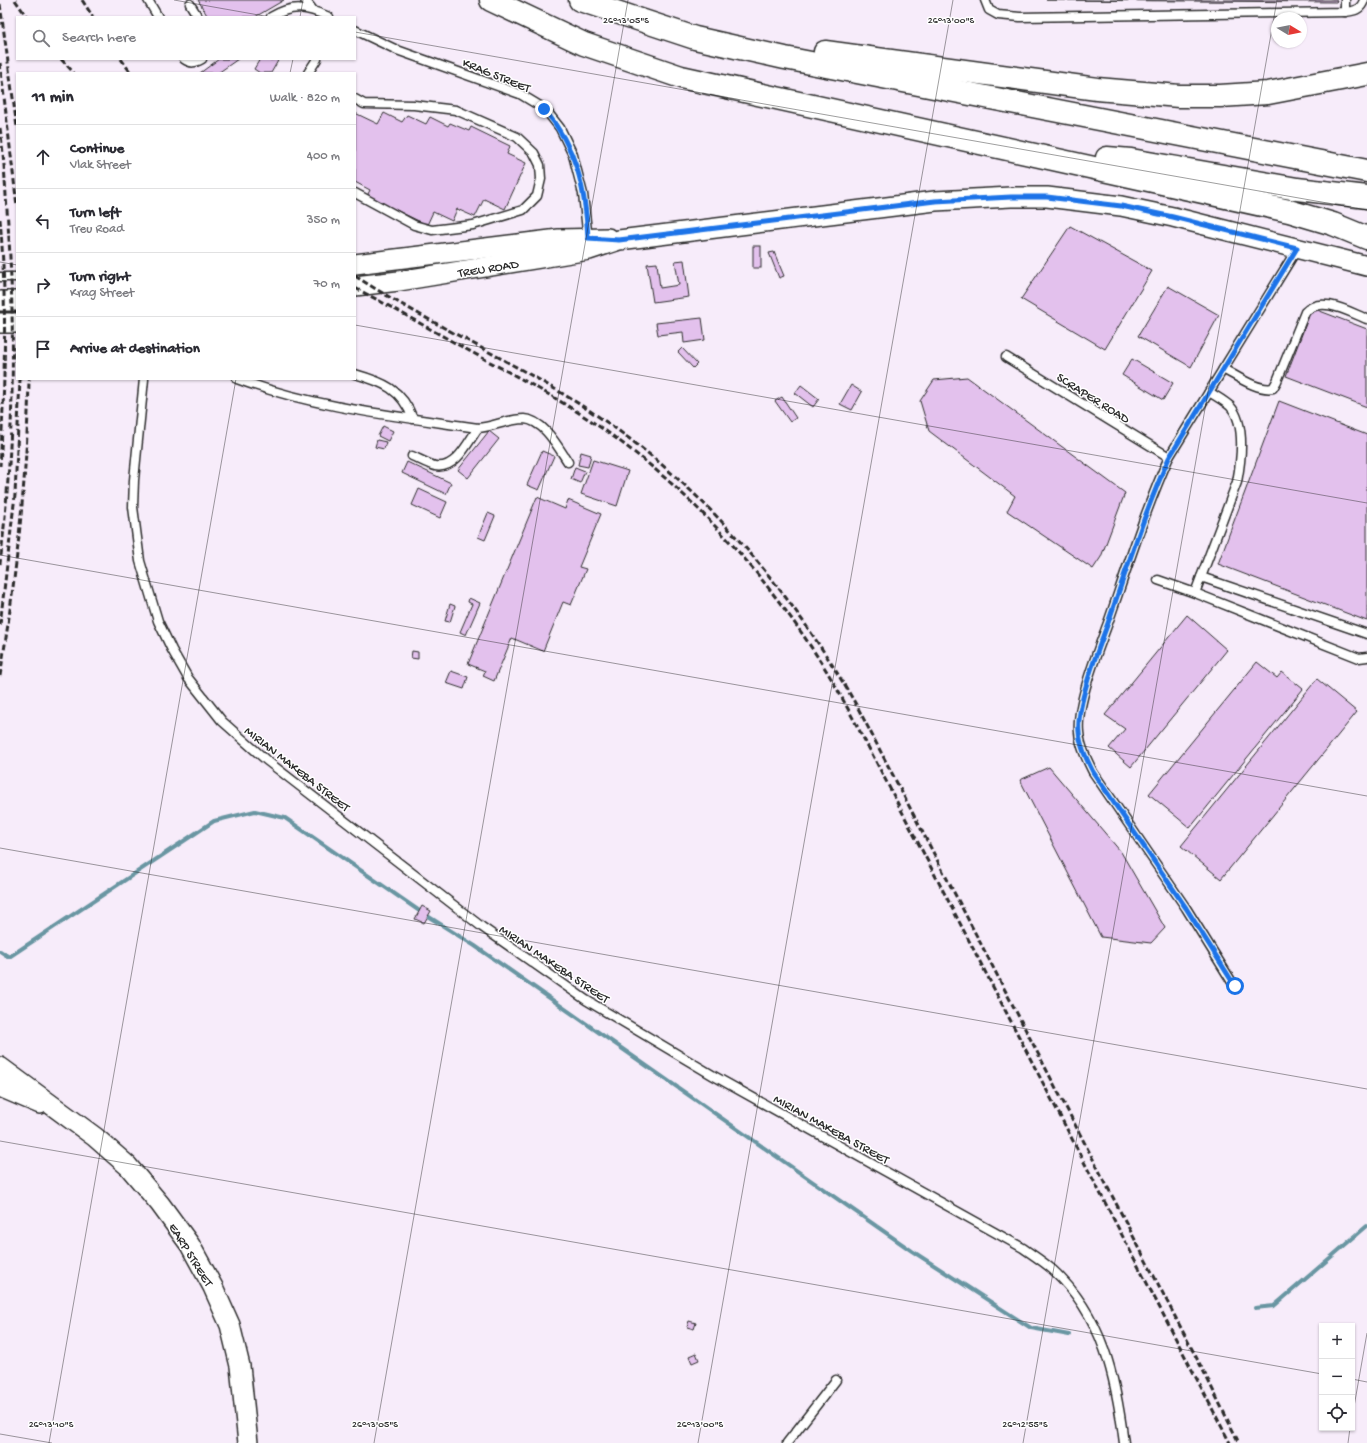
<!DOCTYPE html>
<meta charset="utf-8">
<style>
body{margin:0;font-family:"Gochi Hand",sans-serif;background:#f2f2f3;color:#2b2b33}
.controls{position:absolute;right:12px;bottom:12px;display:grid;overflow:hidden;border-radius:0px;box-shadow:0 1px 3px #0004}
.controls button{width:36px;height:36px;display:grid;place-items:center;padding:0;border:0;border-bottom:1px solid #e1e1e2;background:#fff;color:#2b2b33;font:20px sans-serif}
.compass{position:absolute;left:1271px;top:12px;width:36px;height:36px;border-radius:50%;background:#fff;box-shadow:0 1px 3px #0004;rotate:100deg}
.stop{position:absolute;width:12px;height:12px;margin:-9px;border:3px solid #1a73e8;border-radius:50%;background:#fff}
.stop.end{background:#1a73e8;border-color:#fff;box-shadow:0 1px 4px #0008}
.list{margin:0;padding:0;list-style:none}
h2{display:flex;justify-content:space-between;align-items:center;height:52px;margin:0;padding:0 16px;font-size:17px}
h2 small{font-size:13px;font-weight:400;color:#7c7c81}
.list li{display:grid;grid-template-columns:26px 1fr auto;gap:12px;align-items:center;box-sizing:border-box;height:64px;padding:0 16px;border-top:1px solid #e1e1e2}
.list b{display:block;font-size:15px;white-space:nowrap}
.list p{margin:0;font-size:13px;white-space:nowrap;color:#7c7c81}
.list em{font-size:13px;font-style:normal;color:#7c7c81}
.icon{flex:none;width:22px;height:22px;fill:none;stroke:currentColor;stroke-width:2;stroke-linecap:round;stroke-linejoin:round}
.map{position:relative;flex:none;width:1367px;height:1443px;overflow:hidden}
.search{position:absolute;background:#fff;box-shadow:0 1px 3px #0004;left:16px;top:16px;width:340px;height:44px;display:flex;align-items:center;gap:10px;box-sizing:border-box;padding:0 14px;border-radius:0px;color:#7c7c81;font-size:15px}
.panel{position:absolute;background:#fff;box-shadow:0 1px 3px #0004;left:16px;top:72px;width:340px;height:308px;border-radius:0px}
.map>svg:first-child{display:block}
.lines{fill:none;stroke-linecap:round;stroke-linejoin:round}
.stream{stroke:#6996a2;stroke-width:4}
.building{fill:#e3c1ed;stroke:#2b2b2b}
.service-casing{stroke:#2b2b2b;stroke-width:11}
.tertiary-casing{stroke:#2b2b2b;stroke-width:22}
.motorway-casing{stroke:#2b2b2b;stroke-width:25}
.service{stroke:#fff;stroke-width:8}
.tertiary{stroke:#fff;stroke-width:19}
.motorway{stroke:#fff;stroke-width:22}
.rail{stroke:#2b2b2b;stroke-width:3;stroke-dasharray:6 3;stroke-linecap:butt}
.route{stroke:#1a73e8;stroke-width:5}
.ticks{fill:none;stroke:#2b2b2b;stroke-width:1;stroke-opacity:0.45}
.labels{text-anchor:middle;stroke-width:3;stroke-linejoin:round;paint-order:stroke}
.street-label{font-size:13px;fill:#2b2b2b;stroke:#fff}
.ticks-label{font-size:10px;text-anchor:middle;fill:#2b2b2b;stroke:#fff;stroke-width:3;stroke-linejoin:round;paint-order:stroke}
</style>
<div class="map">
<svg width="1367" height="1443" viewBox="0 0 1367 1443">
<rect width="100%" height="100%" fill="#f7ecfa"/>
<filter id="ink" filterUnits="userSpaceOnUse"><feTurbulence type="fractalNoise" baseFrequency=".025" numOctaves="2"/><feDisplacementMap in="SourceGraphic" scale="8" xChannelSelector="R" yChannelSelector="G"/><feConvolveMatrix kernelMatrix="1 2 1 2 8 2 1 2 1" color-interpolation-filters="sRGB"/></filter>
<g filter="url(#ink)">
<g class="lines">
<g class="stream">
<path d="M0,951L9,957L214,821L255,811L285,818L418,910L475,946L912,1251L1031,1328L1069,1335"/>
<path d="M1255,1308L1274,1306L1367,1226"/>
</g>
</g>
<g class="building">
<path d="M198,0H284L255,17H208Z"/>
<path d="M1046,0H1336L1337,2Z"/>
<path d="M219,59H238L218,73H200Z"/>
<path d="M260,59L270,60L279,59L271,73H260L254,69Z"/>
<path d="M355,113L378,124L384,113L402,122L407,115L426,124L430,117L448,126L450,123L469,131L471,127L510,146L507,154L526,163L505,209L484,199L475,217L457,209L452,221L433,212L427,225L367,196L370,190L355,182Z"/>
<path d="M1070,226L1152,271L1105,349L1021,299Z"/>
<rect x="753" y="246" width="8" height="22"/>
<path d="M774,252L784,276L779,278L769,253Z"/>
<path d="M684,260L689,297L653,302L647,264L657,263L660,288L679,285L675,261Z"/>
<path d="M1168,286L1219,315L1191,367L1138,336Z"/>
<path d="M1312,308L1367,329V407L1286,376Z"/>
<path d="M702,318L705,340L684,343L683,332L658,335L656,323Z"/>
<path d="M682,348L697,364L693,368L678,352Z"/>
<path d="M1132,359L1173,383L1163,400L1122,375Z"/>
<path d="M967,377L1125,493L1101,557L1093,569L1007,511L1015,496L929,431L920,401L934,380Z"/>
<path d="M801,385L819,399L813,407L795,393Z"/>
<path d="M851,385L862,392L852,410L840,404Z"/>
<path d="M782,397L796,418L790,422L775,401Z"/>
<path d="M1279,401L1367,435V621L1218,564Z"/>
<path d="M383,426L393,431L388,441L378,436Z"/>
<path d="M489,431L499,439L468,478L458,470Z"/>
<path d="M377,440L386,442L384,449L375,447Z"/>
<path d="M542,451L554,456L539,490L527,485Z"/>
<path d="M581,452L591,455L588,467L578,465Z"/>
<path d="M593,460L628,471L617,506L581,494Z"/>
<path d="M407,462L451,483L446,494L402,473Z"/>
<path d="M575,467L585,471L580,483L571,479Z"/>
<path d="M419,489L447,502L440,518L412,505Z"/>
<path d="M537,497L565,509L568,500L601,514L579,567L586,569L571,605L563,602L543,651L512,638L494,681L483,676L485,671L468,664Z"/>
<path d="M488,513L495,516L485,540L478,537Z"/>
<path d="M469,598L480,603L466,635L460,632L472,604L468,602Z"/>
<path d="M450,604L455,606L450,622L445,621Z"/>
<path d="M1187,615L1227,650L1131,767L1109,748L1125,729L1105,715Z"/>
<path d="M412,651L418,652V659L411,658Z"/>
<path d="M1257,662L1277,678L1282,672L1303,689L1190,828L1149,794Z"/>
<path d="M451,671L468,677L464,689L446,683Z"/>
<path d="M1317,679L1357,712L1221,879L1181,846Z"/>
<path d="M1049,767L1121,852L1165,928L1151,943L1101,937L1020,780Z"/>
<path d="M422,906L431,911L424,923L415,919Z"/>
<path d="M689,1321L696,1323L694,1329L687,1327Z"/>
<path d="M696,1353L699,1360L692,1363L689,1356Z"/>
</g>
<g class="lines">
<defs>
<g id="service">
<path d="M148,0L158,17"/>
<path d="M305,0L312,9"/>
<path d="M985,0L989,10L998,15L1020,17L1345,12C1354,11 1361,10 1364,0"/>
<path d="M1345,0V12"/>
<path d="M190,4L198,17"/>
<path d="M271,17C293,4 307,7 329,17"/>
<path d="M355,30L397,50L520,94L545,109L560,128L573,155L583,194L588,240"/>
<path d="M184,59C191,64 195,63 202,59"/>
<path d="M308,73L317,59"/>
<path d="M355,99L364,104L414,105L456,110L517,137L534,153L540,165L541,179L537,196L523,210L473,225L432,230L414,225L355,193"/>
<path d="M0,277H17"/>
<path d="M1006,357L1169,457"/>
<path d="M1223,369C1237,376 1257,391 1273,388L1277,381L1305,312C1321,295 1349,312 1367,319"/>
<path d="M355,374C383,382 402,389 413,419"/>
<path d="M144,379L134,480L133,507L140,561L158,621L172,650L188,678L222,721L266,760L482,927L586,1000L714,1076L1023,1248C1033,1255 1044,1262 1053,1270C1103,1316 1116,1378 1124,1443"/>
<path d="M237,379C315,408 396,416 478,428C493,427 508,419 524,419C544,420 558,447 568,462"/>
<path d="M1209,392C1216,396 1224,401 1230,406C1246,423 1241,461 1237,482L1195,593L1359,658L1367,657"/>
<path d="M412,456C419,459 428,464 435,466C456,470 468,442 478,428"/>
<path d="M1201,577L1367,634"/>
<path d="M1158,580L1195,593"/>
<path d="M1235,987L1186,908L1093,772C1087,760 1080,746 1079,732C1076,705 1098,650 1108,623C1127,568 1145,511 1169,457L1297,249"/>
<path d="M787,1443L836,1380"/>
</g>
<g id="tertiary">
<path d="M355,264L559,239L608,238"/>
<path d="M355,286L399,281L589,250L619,240L935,201L1011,197H1047L1121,206L1173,217L1367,266"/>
<path d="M0,301H17"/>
<path d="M0,323H17"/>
<path d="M0,1067L95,1137L128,1166L160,1204L190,1245L213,1287L230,1325L240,1366L248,1443"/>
<path d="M0,1087L40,1104"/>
</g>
<g id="motorway">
<path d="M491,0L584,44L681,77L1289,211L1333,224L1367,238"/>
<path d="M580,0L695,38L785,58L1367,171"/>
<path d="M825,52L1097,89L1179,96H1220L1268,93L1367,74"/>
<path d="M1107,158L1131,160L1297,189L1367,197"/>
</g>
</defs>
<use href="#service" class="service-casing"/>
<use href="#tertiary" class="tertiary-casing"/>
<use href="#motorway" class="motorway-casing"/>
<use href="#service" class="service"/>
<use href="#tertiary" class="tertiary"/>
<use href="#motorway" class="motorway"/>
<g class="rail">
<path d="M15,0L27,17"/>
<path d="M82,0L93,17"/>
<path d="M0,4L17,127"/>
<path d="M61,59L74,73"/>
<path d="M121,59L131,73"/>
<path d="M0,63L17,206"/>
<path d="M0,128C4,155 5,183 7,210C16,328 14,446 0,564"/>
<path d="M0,219C7,301 5,384 0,466"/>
<path d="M355,276C436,328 525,366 605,421C712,495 796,598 859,710L1206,1376L1239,1443"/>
<path d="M355,288C392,307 428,328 464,348C510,373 557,397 600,427C688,488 761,569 819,659C838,688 854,721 871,752L1230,1443"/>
<path d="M0,625L15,495L20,379"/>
<path d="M0,676C16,578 27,479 29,379"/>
</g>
</g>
</g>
<g class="lines" filter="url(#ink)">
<path class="route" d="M544,109C577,149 585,187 588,238L619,240L935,201L1011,197H1047L1121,206L1173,217L1297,248L1169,458C1145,511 1127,568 1108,623C1098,650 1076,705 1079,732C1080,746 1087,760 1093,772L1186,908L1235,986"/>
</g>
<path class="ticks" d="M174,0L270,17M300,17L303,0M355,32L1367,210M290,73L293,59M0,262L17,265M355,325L1367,503M0,555L1367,796M0,848L1367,1089M0,1141L1322,1374M1352,1379L1367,1382M1352,1418L1367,1333M0,1434L52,1443M49,1443L236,379M374,1443L628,0M698,1443L953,0M1023,1443L1277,0M1348,1443L1350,1428"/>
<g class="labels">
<g class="street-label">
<text transform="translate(497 74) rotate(22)" y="5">KRAG STREET</text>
<text transform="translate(488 267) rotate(-9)" y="5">TREU ROAD</text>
<text transform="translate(1094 397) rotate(32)" y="5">SCRAPER ROAD</text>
<text transform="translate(298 768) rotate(38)" y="5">MIRIAN MAKEBA STREET</text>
<text transform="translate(555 963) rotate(34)" y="5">MIRIAN MAKEBA STREET</text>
<text transform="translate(832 1128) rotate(29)" y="5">MIRIAN MAKEBA STREET</text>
<text transform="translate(192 1254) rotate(58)" y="5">EARP STREET</text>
</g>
</g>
<g class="ticks-label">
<text x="626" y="23">26°13'05"S</text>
<text x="951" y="23">26°13'00"S</text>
<text x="51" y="1427">26°13'10"S</text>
<text x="375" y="1427">26°13'05"S</text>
<text x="700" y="1427">26°13'00"S</text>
<text x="1025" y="1427">26°12'55"S</text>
</g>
</svg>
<div class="controls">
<button>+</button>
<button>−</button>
<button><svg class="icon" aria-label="locate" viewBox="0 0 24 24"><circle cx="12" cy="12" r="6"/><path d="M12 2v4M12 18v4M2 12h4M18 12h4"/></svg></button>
</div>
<svg class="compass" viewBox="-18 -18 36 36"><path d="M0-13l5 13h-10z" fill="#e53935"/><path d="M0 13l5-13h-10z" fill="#7c7c81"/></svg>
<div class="stop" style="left:1235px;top:986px"></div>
<div class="stop end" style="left:544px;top:109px"></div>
<div class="search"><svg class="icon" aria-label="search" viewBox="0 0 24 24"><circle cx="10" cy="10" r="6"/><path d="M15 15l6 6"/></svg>Search here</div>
<section class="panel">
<h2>11 min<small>Walk · 820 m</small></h2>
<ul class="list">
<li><svg class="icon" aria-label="ahead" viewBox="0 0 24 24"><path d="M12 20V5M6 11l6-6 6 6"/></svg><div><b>Continue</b><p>Vlak Street</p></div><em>400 m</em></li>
<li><svg class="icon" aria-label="left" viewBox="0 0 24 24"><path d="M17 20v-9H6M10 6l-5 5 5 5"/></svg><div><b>Turn left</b><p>Treu Road</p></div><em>350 m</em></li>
<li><svg class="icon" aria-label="right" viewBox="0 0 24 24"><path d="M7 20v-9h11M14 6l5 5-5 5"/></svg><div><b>Turn right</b><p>Krag Street</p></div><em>70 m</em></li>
<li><svg class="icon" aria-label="arrive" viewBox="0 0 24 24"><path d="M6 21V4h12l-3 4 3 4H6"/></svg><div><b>Arrive at destination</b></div></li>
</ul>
</section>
</div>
